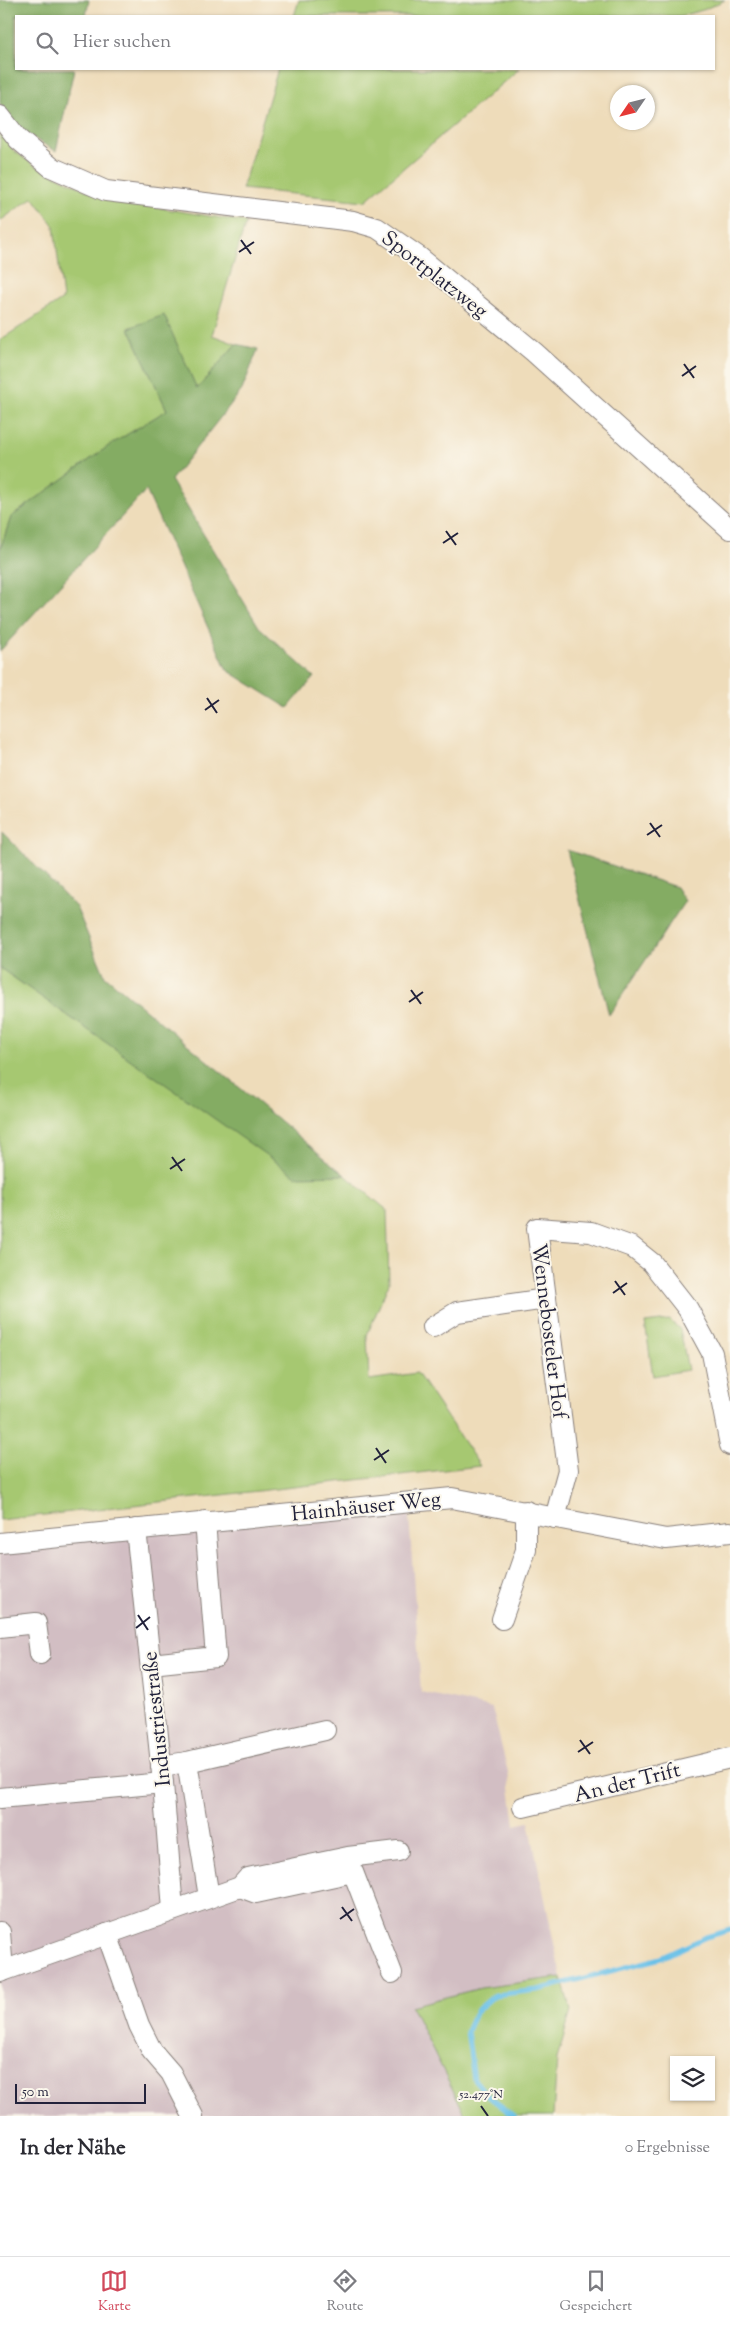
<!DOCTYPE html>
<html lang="de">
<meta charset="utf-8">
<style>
body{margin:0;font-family:"Sorts Mill Goudy",serif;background:#f7f7f7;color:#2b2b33}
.controls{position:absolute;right:15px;bottom:15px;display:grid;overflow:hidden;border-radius:0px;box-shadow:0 1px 4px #0004}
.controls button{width:45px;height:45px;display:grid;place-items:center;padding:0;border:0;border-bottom:1px solid #e1e1e2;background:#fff;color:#2b2b33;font:25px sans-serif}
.compass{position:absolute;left:610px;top:85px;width:45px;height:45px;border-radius:50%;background:#fff;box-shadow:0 1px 4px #0004;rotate:235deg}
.scale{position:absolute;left:15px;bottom:12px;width:131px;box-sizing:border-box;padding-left:5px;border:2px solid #22223b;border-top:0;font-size:14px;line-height:18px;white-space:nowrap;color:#22223b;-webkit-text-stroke:4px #fbf7ec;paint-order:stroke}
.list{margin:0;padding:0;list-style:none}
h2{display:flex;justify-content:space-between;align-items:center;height:65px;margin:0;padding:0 20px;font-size:21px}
h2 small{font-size:16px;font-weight:400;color:#7c7c81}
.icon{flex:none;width:28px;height:28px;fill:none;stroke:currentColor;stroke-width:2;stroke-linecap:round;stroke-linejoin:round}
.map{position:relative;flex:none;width:730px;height:2116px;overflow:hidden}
.search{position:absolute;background:#fff;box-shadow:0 1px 4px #0004;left:15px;right:15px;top:15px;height:55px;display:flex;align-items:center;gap:12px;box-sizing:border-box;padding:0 18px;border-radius:0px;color:#7c7c81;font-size:19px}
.sheet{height:140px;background:#fff}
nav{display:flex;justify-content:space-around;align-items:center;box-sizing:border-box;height:70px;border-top:1px solid #e1e1e2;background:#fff;font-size:14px;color:#7c7c81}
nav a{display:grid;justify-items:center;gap:2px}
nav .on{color:#d1495b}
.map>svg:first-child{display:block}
.industrial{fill:#d2bec3}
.green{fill:#a6c871;stroke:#647556}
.forest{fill:#84ac63;stroke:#53674f}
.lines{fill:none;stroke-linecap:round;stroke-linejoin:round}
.stream{stroke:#6bc1e8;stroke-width:5}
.minor-casing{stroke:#887f7a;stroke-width:22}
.minor{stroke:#fff;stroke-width:20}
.ticks{fill:none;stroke:#22223b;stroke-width:2}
.labels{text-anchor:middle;stroke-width:4;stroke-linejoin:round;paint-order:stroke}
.street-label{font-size:21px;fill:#22223b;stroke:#fbf7ec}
.ticks-label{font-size:12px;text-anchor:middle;fill:#22223b;stroke:#fbf7ec;stroke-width:4;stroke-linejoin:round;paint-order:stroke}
</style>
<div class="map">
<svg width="730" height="2116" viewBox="0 0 730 2116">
<rect width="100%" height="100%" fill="#fbf7ec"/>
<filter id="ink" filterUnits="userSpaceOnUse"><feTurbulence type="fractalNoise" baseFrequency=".02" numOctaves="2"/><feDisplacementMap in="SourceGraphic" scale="10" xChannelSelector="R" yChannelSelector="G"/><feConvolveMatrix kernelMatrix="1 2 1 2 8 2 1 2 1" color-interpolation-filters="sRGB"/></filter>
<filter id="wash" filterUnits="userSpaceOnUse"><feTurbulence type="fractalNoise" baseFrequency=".0096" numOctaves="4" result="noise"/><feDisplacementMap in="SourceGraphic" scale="20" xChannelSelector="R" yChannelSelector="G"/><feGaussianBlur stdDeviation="1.12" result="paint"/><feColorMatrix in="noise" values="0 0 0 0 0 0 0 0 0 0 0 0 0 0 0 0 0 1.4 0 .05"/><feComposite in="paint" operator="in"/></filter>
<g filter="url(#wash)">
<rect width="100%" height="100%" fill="#eedcba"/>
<path class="industrial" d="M409,1515L421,1692L492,1708L508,1772L515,1825L529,1822L561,1977L481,1988L411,2006L466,2116H0V1547L140,1529Z"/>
<g class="green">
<path d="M299,0H725L703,10L680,16H294Z"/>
<path d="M278,69H519L365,201L242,189Z"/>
<path d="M0,133L14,151L34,165L105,199L246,222L212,335L236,344L197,389L164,316L129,328L167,410L110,445L11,517L0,550V340L63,299L54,226L33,197L0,221Z"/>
<path d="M0,968L296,1175H345L387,1210L389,1283L367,1335L369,1380L417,1373L480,1466L0,1520Z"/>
<path d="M669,1320L680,1329L688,1370L653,1376L645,1323Z"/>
<path d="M561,1977L571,2011L557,2059L553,2116H466L411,2006L481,1988Z"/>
</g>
<g class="forest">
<path d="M0,0H89L86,16H16V69H74L56,151L21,131L0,104Z"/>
<path d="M164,315L197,389L236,344L258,349L242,390L171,480L259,627L314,677L288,708L227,670L146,490L0,651V550L11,517L110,445L167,410L129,328Z"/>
<path d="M2,832L76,907L105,976L345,1175L296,1176L0,968Z"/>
<path d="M567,850L676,887L685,901L609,1015Z"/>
</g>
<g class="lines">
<path class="stream" d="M514,2116L488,2096L474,2079L467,2031L476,2011L495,1995L538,1990L661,1958L706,1937L730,1930"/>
</g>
</g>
<g filter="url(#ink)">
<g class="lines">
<defs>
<g id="minor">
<path d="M0,116L18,139L51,167L106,191L353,221L377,228L419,257L534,352L730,529"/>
<path d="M433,1327L457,1312L546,1299"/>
<path d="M555,1518L568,1470L537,1228L591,1232L632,1247L652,1263L688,1309L712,1353L730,1445"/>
<path d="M136,1529L163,1783L173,1910"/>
<path d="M0,1543L452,1498L666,1539L730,1532"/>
<path d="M502,1619L526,1550V1511"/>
<path d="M0,1627L36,1623L40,1654"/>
<path d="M151,1664L216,1657L205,1521"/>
<path d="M187,1762L209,1897"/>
<path d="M161,1766L187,1762L325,1730"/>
<path d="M0,1798L163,1783"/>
<path d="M523,1807L730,1758"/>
<path d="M240,1887L256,1893L353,1872L392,1973"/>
<path d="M0,1932L3,1971"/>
<path d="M107,1934L139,2025L152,2051L171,2073L193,2116"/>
<path d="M0,1972L240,1887L248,1878L348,1857L398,1851"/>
</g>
</defs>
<use href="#minor" class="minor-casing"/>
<use href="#minor" class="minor"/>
</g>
</g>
<path class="ticks" d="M241,240L251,254M239,252L254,242M684,364L694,378M682,376L696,366M446,531L456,545M443,543L458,533M207,698L217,713M205,710L219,700M650,823L660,837M647,835L662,825M411,990L421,1004M409,1002L423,992M172,1157L182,1171M170,1169L185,1159M615,1281L625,1295M613,1293L627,1283M376,1448L386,1463M374,1460L389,1450M138,1615L148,1630M136,1628L150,1617M580,1740L590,1754M578,1752L593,1742M342,1907L352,1921M340,1919L354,1909M481,2106L488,2116"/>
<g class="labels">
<g class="street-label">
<text transform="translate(435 274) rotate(38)" y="7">Sportplatzweg</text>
<text transform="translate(550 1331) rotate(83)" y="7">Wennebosteler Hof</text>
<text transform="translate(366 1506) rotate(-6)" y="7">Hainhäuser Weg</text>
<text transform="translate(156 1719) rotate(-96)" y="7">Industriestraße</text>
<text transform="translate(627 1782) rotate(-14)" y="7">An der Trift</text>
</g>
</g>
<g class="ticks-label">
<text x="481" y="2098">52.477°N</text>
</g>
</svg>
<div class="controls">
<button><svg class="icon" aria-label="layers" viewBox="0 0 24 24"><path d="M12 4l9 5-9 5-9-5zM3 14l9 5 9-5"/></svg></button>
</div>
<svg class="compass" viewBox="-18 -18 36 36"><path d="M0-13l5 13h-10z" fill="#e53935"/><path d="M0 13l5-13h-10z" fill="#7c7c81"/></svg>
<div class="scale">50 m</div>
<div class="search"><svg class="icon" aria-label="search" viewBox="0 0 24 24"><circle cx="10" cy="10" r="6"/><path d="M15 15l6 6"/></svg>Hier suchen</div>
</div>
<section class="sheet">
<h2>In der Nähe<small>0 Ergebnisse</small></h2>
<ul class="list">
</ul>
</section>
<nav>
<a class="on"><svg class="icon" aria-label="map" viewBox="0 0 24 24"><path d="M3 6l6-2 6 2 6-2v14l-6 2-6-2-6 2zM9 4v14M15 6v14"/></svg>Karte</a>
<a><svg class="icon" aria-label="directions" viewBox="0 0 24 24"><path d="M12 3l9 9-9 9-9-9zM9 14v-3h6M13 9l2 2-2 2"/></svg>Route</a>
<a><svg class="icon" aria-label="saved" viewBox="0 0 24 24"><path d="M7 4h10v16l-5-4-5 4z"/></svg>Gespeichert</a>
</nav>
